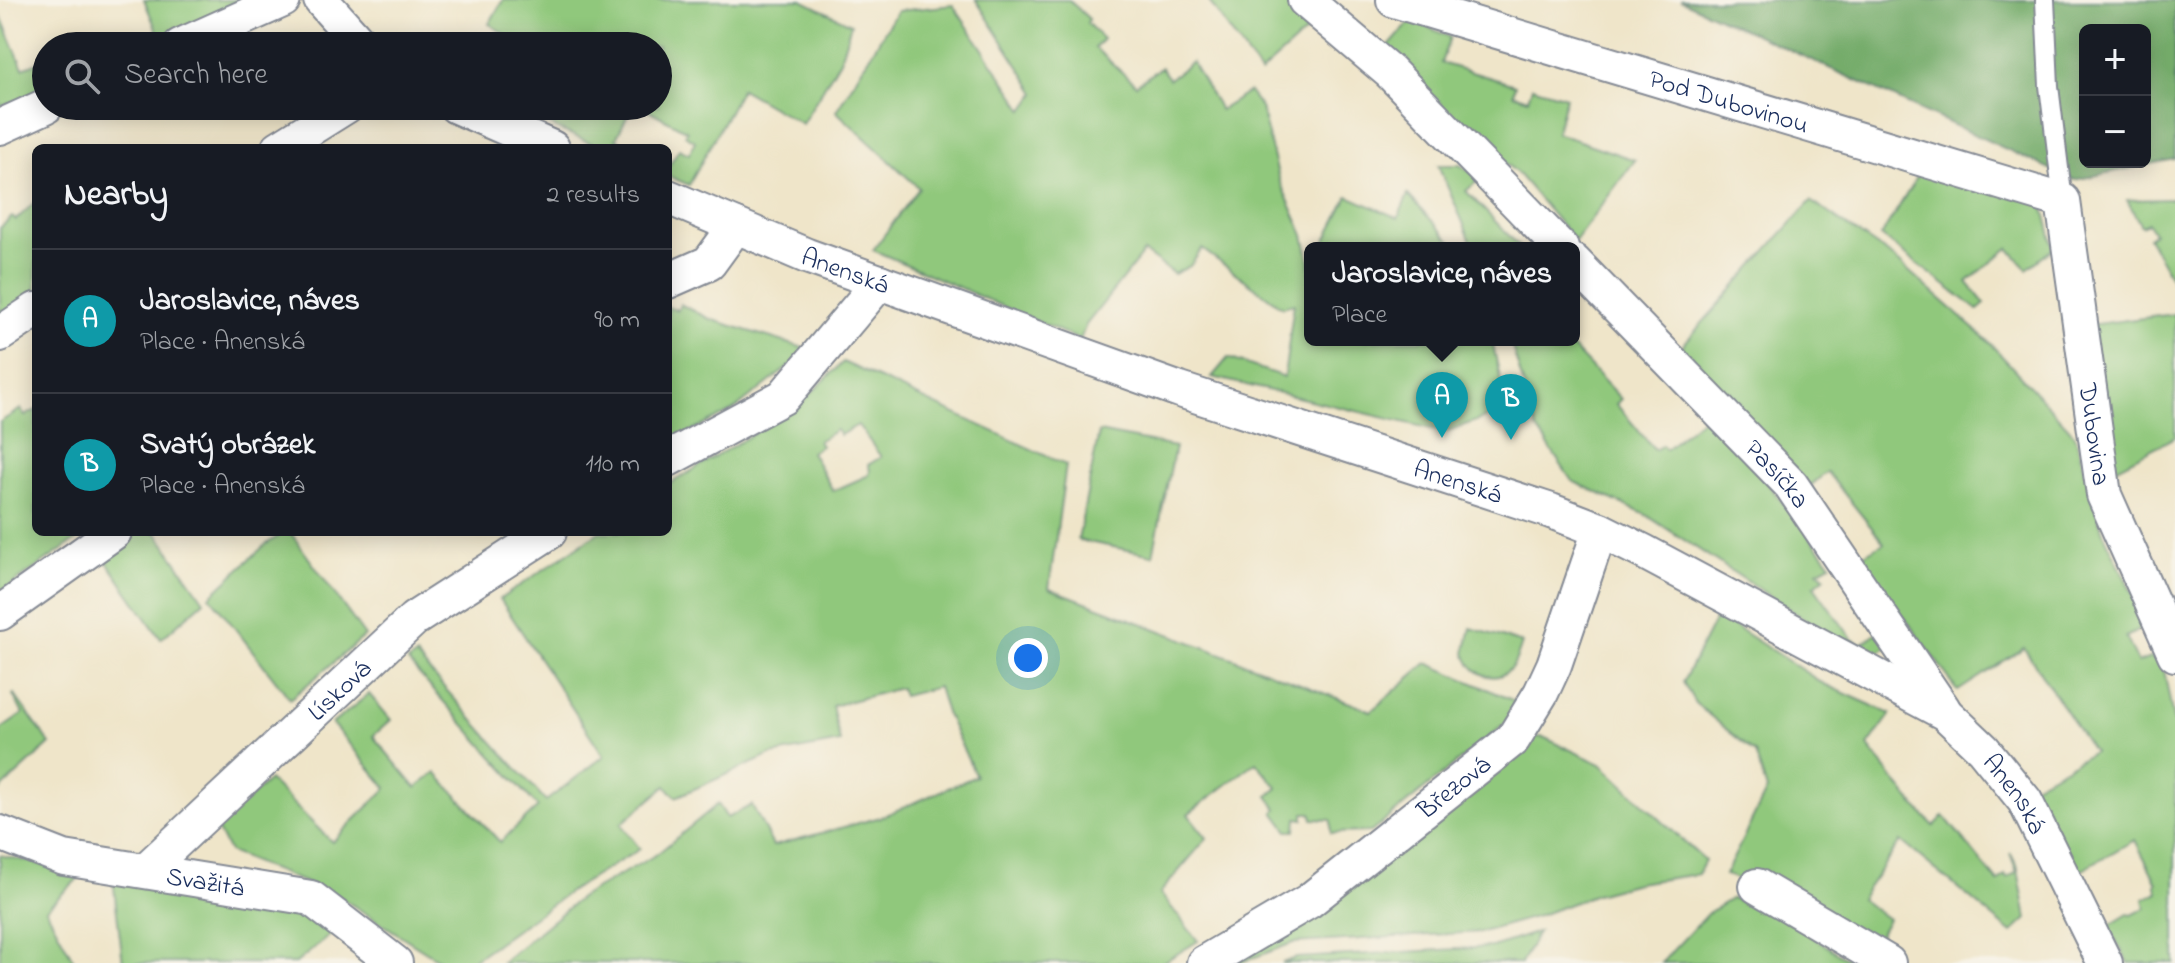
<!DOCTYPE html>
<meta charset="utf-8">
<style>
body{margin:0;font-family:"Indie Flower",sans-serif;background:#20242c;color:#f1f3f6}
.controls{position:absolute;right:24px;top:24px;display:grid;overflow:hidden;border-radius:12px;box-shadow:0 4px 20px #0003}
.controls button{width:72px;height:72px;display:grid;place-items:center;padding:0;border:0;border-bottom:2px solid #363941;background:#171b24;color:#f1f3f6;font:40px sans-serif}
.you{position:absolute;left:1028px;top:658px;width:28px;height:28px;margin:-20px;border:6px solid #fff;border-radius:50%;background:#1a73e8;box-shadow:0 0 0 12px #1a73e833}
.badge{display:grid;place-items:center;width:52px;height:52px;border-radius:50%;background:#1f6fb2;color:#fff;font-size:26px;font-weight:700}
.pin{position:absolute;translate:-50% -66px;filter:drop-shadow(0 2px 4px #0008)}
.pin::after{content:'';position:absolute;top:42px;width:28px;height:24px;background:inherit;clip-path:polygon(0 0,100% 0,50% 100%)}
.popup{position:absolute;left:1304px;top:242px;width:276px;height:104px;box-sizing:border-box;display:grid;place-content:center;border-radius:12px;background:#171b24;filter:drop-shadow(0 2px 6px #0005);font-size:26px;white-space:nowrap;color:#9ea1a6}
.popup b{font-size:30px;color:#f1f3f6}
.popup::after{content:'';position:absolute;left:50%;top:100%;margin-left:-16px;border:16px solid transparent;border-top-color:#171b24}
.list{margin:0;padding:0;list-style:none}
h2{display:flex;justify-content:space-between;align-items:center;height:104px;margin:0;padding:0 32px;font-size:34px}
h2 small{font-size:26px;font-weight:400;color:#9ea1a6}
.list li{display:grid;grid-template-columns:52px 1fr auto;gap:24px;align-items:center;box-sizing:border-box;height:144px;padding:0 32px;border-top:2px solid #363941}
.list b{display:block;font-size:30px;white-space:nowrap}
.list p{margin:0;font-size:26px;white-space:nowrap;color:#9ea1a6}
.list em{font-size:26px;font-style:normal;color:#9ea1a6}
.icon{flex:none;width:44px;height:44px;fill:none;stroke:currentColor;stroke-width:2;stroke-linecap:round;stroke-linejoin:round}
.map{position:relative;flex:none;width:2175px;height:963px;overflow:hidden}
.search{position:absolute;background:#171b24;box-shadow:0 4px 20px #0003;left:32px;top:32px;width:640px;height:88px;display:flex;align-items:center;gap:20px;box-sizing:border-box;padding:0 28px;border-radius:44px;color:#9ea1a6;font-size:30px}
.panel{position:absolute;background:#171b24;box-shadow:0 4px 20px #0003;left:32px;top:144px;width:640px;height:392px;border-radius:12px}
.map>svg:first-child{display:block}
.green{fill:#90c87b;stroke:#567c6c;stroke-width:2;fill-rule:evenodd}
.forest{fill:#74ac6b;stroke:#486e64;stroke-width:2;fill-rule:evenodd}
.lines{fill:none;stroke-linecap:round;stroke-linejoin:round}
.service-casing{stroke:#858a94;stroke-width:22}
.minor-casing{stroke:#858a94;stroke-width:38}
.service{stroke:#fff;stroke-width:18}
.minor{stroke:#fff;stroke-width:34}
.labels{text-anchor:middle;stroke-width:6;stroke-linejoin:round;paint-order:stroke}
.street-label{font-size:26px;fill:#1b2f5e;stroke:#f7f3e8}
</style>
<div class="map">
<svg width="2175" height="963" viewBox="0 0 2175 963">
<rect width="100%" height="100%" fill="#f7f3e8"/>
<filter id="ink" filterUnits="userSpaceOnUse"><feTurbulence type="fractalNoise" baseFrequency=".0125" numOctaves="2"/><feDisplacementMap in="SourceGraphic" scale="16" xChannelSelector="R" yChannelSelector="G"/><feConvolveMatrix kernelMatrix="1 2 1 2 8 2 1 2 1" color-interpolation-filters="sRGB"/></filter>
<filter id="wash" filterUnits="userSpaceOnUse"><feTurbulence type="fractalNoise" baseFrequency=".006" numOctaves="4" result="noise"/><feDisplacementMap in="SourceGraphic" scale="32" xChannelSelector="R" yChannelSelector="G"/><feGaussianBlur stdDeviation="1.8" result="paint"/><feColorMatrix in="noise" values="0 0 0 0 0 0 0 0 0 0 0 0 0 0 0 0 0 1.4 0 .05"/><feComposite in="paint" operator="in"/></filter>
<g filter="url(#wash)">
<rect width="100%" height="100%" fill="#efe5c9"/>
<g class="green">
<path d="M144,0H241L244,4L163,45Z"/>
<path d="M503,0H802L851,24L840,60L802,124L741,89L689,185L668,176V167L679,149L689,154L695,141L685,135L687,131L641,106H658V46H521V44L489,24Z"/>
<path d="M976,0H1069L1089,19L1087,23L1103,39L1095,48L1136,85L1161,67L1169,79L1192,62L1220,110L1249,92L1261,108L1280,182L1304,235L1310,262V340H1492L1507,410L1445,432L1212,377L1228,358L1284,377L1294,304L1282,307L1202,249L1190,266L1174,274L1144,252L1086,325L1080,340L873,250L919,188L836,111L897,11L953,5L1024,110L1036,93Z"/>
<path d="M1208,0H1299L1322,18L1260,73Z"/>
<path d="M0,14L23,68L46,59V90L0,107Z"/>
<path d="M1412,20L1450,37L1441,63L1515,85L1513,94L1528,99L1532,87L1566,97L1556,133L1635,160L1575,241L1518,174L1433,102L1384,52Z"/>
<path d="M518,106H632L616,139L633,148H603L558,129Z"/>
<path d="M1438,165H1460L1480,179L1466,191L1521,248H1474Z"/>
<path d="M1920,172L2043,204L2054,248L2027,269L2009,248L1967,282L1985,304L1978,310L1881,236Z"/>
<path d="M1408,195L1450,240L1454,248H1322L1348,196L1398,218Z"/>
<path d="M2175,199V285L2148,237L2154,233L2148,223L2141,226L2127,200Z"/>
<path d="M36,201V295L0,320V228L12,217L16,220Z"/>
<path d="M1811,201L1894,258L1986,339L2075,435L2102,530L2148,625L2126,637L2138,663L2161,653L2175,729V963H2129L2107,927L2128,914L2132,915L2146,908L2144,899L2158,892L2155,884L2157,883L2135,840L2079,871L2030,787L2093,752L2024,648L1958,691L1914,630L1857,558L1884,543L1827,472L1804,491L1681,347Z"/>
<path d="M680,304L710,319L810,350L734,410L668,443V307L678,310Z"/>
<path d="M2175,314V437L2109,471L2088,325Z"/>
<path d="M1510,340H1565L1621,399L1616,404L1655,450L1662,445L1666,449L1711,411L1831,564L1818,571L1825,577L1814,586L1852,639L1861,644L1876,633L1889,645L1867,660L1646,515L1572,481L1537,429Z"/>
<path d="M843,362L1066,465L1049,588L1371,711L1427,663L1524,705L1510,720L1371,832L1331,833V820L1313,819L1312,813H1304V819L1297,818L1296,831H1288L1274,812L1277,809L1268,796L1278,788L1256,762L1188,814L1207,838L1160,893L1198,941L1162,963H501L581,897L657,854L718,804L727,818L752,805L773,846L881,817L976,776L946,713L938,687L903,696L900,688L832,706L840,742L771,755L676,797L666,786L621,824L640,849L572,890L469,963H444L338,896L229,852L216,827L269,780L332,842L387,788L332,724L369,694L391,720L373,736L416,788L436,773L500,842L538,807L408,662L416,656L546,801L604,756L500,599L599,532H668V485L796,408ZM858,425L881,457L868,465L870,470L869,475L833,491L811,452L821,446L818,441L836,430L840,435Z"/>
<path d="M21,409L25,416L36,410V532H87L0,593V422Z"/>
<path d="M1099,432L1175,447L1153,555L1078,540Z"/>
<path d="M137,532H156L204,601L161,639L103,556Z"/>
<path d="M285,532H290L365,636L290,699L210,596L265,545Z"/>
<path d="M1717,615L1824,684L1891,714L1868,746L1909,799L1934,826L1944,816L1998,882L2005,875L2007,878L2017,872L2010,853L2017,864L2027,919L2012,933L1901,841L1860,899L1888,919L1872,948L1800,897L1725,875L1767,790L1755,753L1695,703L1683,682Z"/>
<path d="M1471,628L1522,643C1519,651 1517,661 1511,668C1494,686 1471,673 1465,653Z"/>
<path d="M14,694L50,744L0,790V730L23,714L13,695Z"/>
<path d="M1543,737L1601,764L1705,861L1698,874L1637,883L1596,894L1538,916L1482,932L1293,943L1239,963H1217L1523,738Z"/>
<path d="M0,855L83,874L46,909L75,963H0Z"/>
<path d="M113,879L306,913L375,963H365L334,932L296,963H123Z"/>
<path d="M1732,898L1788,921L1853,963H1661L1708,913Z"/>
<path d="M1538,932L1521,963H1282L1296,958L1492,947Z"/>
</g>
<path class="forest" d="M1680,0H2175V159L2074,180ZM2085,30H2145V162H2085Z"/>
</g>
<g filter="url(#ink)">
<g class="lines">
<defs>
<path id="service" d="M2045,0L2049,86L2063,201"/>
<g id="minor">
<path d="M321,0L362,46"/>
<path d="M1305,0L1390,72L1561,248"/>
<path id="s1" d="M1394,0L2063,201L2104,495L2175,654"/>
<path d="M180,46L283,0"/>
<path d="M456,106L552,148"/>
<path d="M0,127L46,106"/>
<path d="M279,148L346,106"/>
<path id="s2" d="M668,197L807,256L1180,390L1551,511L1600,530L1644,552L1945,713L1983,749L2025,801L2105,963"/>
<path id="s3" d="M1574,262L1791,485L1943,709"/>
<path d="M668,281L709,263L736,226"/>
<path d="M0,334L36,310"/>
<path d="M668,459L783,397L880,282"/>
<path d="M0,613L114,532"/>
<path id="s4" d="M0,833L64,858L311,898L395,963"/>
<path id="s5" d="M146,870L414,619L549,532"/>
<path d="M1757,886L1888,963"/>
<path id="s6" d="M1204,963L1309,901L1513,739L1541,693L1554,665L1600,530"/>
</g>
</defs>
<use href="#service" class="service-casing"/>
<use href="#minor" class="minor-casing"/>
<use href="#service" class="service"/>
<use href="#minor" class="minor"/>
</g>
</g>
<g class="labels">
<g class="street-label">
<text dy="9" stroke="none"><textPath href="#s1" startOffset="350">Pod Dubovinou</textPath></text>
<text dy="9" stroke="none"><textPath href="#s2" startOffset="192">Anenská</textPath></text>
<text dy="9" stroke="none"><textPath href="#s1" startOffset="934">Dubovina</textPath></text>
<text dy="9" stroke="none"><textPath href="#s3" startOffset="294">Pasíčka</textPath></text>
<text dy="9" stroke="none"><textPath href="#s2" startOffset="840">Anenská</textPath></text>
<text dy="9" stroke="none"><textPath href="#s5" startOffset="264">Lísková</textPath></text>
<text dy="9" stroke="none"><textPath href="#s6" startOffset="306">Březová</textPath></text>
<text dy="9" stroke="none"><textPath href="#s2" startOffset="1488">Anenská</textPath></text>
<text dy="9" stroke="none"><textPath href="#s4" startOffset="212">Svažitá</textPath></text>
</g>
</g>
</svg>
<div class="controls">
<button>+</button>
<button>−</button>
</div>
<div class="you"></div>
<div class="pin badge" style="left:1442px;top:438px;background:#0f9aa8">A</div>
<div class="popup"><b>Jaroslavice, náves</b>Place</div>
<div class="pin badge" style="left:1511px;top:440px;background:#0f9aa8">B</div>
<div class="search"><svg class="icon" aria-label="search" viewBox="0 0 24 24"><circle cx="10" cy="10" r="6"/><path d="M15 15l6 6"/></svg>Search here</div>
<section class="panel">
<h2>Nearby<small>2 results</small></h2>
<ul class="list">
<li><span class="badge" style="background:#0f9aa8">A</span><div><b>Jaroslavice, náves</b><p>Place · Anenská</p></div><em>90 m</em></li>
<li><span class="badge" style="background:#0f9aa8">B</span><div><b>Svatý obrázek</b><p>Place · Anenská</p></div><em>110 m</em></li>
</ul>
</section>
</div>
